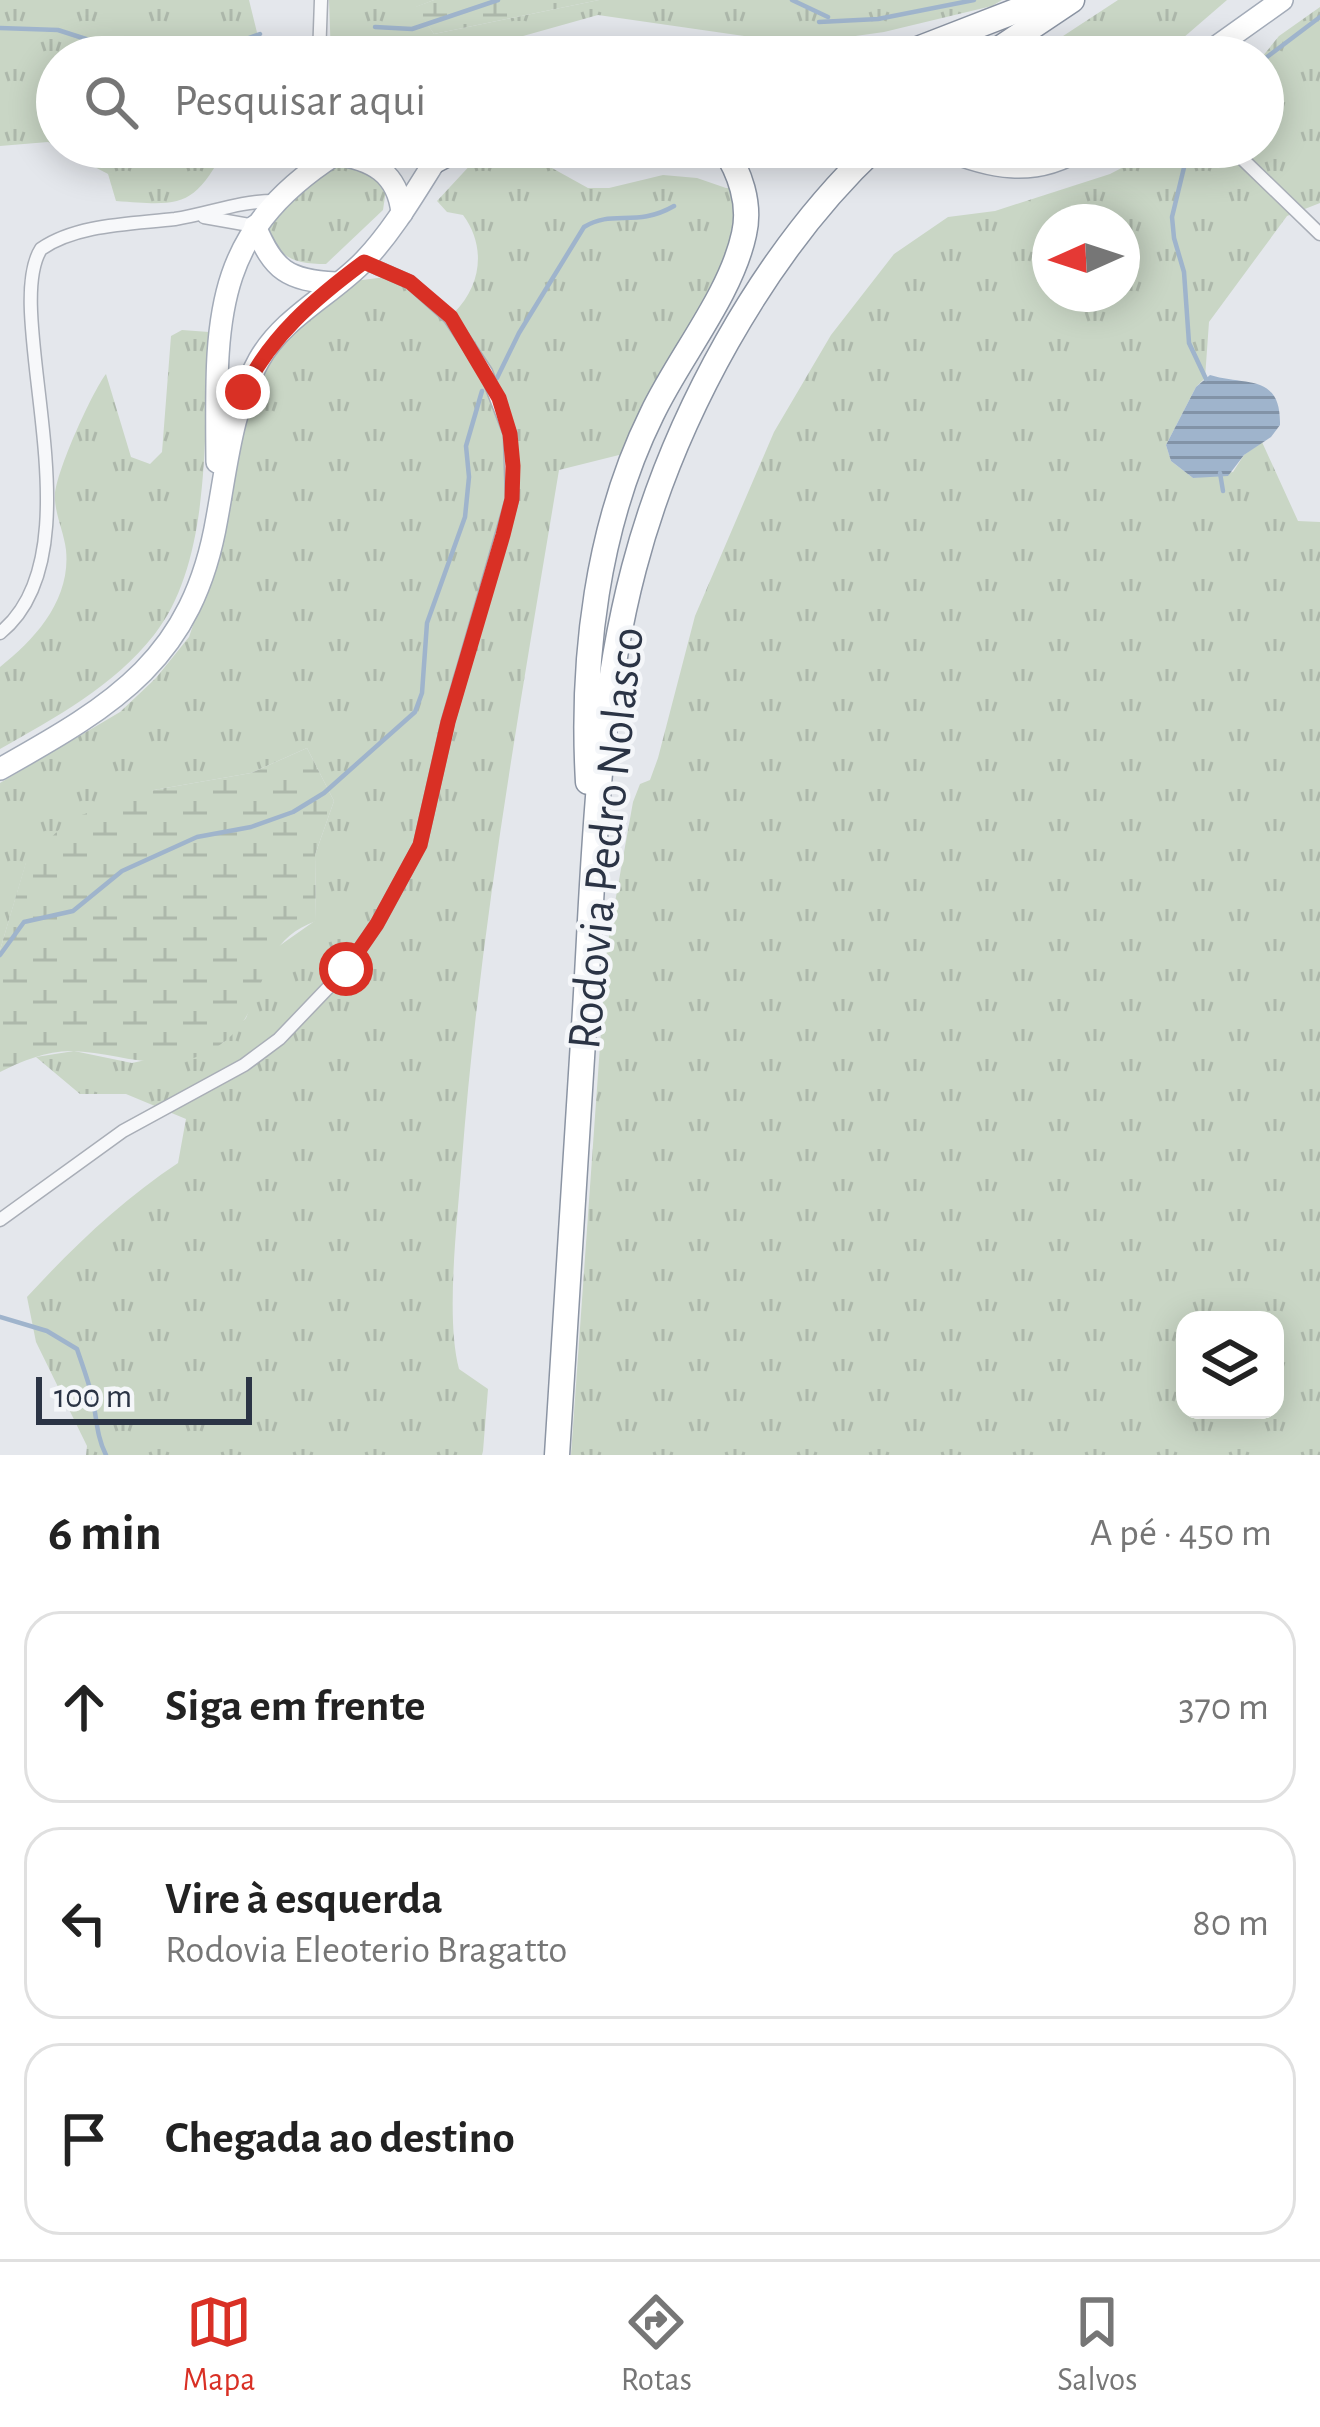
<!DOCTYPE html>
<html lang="pt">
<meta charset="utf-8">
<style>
body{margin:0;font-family:"Alegreya Sans",sans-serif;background:#f6f6f6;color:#222}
.controls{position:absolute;right:36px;bottom:36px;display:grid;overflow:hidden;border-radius:24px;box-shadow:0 6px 30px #0003}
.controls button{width:108px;height:108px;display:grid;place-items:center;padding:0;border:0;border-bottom:3px solid #e0e0e0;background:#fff;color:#222;font:60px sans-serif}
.compass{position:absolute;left:1032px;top:204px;width:108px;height:108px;border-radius:50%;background:#fff;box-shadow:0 6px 30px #0003;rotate:267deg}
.scale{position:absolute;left:36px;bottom:30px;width:216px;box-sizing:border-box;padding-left:12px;border:6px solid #2b3445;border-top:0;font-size:33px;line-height:42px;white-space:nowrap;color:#2b3445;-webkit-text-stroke:9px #f4f6f9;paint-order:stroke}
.stop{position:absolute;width:36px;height:36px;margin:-27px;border:9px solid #d93025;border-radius:50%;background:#fff}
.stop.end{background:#d93025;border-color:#fff;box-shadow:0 3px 12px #0008}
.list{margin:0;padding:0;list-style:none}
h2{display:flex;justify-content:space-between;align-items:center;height:156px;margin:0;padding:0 48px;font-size:51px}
h2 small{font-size:39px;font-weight:400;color:#767676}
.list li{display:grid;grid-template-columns:78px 1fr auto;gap:36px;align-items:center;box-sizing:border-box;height:192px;margin:0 24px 24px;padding:0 24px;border:3px solid #e0e0e0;border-radius:36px}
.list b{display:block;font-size:45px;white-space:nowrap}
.list p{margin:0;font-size:39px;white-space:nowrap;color:#767676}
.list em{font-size:39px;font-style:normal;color:#767676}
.icon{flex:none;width:66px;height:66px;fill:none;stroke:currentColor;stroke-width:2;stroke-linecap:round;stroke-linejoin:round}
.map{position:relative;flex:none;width:1320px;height:1455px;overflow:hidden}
.search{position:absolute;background:#fff;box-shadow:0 6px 30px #0003;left:36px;right:36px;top:36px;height:132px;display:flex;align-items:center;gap:30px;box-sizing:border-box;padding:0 42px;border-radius:66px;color:#767676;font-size:45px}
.sheet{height:804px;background:#fff}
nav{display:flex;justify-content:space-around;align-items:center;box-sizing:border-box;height:168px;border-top:3px solid #e0e0e0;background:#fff;font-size:33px;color:#767676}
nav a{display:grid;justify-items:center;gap:6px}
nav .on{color:#d93025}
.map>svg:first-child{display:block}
.grass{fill:url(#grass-tufts);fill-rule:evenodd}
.wetland{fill:url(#wetland-marsh)}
.water{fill:url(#water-rules)}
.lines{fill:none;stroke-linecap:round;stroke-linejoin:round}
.stream{stroke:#9fb4cc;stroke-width:4.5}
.street-casing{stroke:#a9aeb7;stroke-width:15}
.primary-casing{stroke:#a3abb8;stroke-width:24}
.highway-casing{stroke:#8b94a3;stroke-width:27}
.street{stroke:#f7f8fa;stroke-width:12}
.primary{stroke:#fff;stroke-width:21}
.highway{stroke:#fff;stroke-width:24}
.route{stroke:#d93025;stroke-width:15}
.labels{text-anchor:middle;stroke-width:9;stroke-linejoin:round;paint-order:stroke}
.street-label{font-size:48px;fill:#2b3445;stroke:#f4f6f9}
</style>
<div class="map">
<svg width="1320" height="1455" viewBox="0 0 1320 1455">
<defs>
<pattern id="grass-tufts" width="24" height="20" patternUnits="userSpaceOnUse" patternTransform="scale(3)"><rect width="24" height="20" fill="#c9d6c5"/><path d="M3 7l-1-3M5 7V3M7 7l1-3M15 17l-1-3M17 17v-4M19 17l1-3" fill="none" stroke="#adb8ab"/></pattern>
<pattern id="wetland-marsh" width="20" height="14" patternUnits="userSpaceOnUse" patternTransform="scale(3)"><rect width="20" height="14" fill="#c9d6c5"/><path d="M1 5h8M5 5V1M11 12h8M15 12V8" fill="none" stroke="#adb8ab"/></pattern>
<pattern id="water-rules" width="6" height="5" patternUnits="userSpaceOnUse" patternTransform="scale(3)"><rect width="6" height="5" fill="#9fb4cc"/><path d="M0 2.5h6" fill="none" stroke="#8293a7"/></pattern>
</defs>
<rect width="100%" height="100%" fill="#e4e7ec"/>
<g class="grass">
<path d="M0,0H249L263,57H57V147L48,142L0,146Z"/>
<path d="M329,0H434L416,7L434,34L599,0H1002L992,6L884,32L820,41L751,37L598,15L449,57H331Z"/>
<path d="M1118,0H1227L1161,57H1031Z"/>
<path d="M1320,7V203L1287,216L1209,322L1205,378L1196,387L1166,445L1171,461L1193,478L1233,472L1244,455L1262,442L1298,521L1320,522V1455H571L607,947L633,802L640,784L650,780L658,758L695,616L774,432L831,335L894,254L948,217L995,211L1110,174L1162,147H1263L1262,57L1279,36ZM1050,222H1122V294H1050ZM1185,1320H1275V1410H1185Z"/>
<path d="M57,147H226C194,208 181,206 116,201L108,174Z"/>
<path d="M487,147H514L588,188H609L663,175L697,178L726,188L745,187L735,258L631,452L559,470C521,700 480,927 462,1159C458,1216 445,1317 459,1369L488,1389L483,1451L482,1455H86L87,1446L36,1342L27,1297C73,1247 121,1201 178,1163L186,1119L126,1094H80L36,1057L74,1051L132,1063L223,1043L246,1018L272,951L316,920L315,855L334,801L307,748L251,773L154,790L26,863L0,950V783L120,712L156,678L189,637L227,525L231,441L265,356L338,283L394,276L437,312L454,313C482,285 486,246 463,215L447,212L437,201Z"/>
<path d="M348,152L387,183L383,210L326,264C297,264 284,260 268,236L271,207Z"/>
<path d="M182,330L209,332C203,424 214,559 154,635C114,686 55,718 0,749V667C36,639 71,599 66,550C64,532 54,512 55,495C56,472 92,392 106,374L131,457L150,464L162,452L171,336Z"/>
</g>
<g class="wetland">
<path d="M434,0H599L434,34L415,7Z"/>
<path d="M307,748L334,801L315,855L316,921C251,944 272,1005 224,1042C173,1081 123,1052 71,1051C46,1051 22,1061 0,1072V950L26,862L70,819L154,790L251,773Z"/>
</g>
<path class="water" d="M1210,375C1246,386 1281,373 1280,425L1271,437L1244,455L1228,476L1193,478L1171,461L1166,445L1196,387Z"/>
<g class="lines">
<g class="stream">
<path d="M792,0L828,17"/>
<path d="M819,22L878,19L974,0"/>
<path d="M375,27L412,29L498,0"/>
<path d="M0,28L58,30L120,50L165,57L216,50L260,34"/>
<path d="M1263,60L1320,17"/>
<path d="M1189,147L1172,217L1174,238L1184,272L1189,343L1206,379"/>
<path d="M497,378L519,333L584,227C613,209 636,228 674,206"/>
<path d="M1220,473L1223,491"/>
<path d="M0,955L24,922L73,911L122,871L197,837L251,827L293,812L324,793L415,712L422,693L427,623L465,517L469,477L466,446L482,391"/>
<path d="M0,1317L47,1331L77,1349C82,1364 88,1380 92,1396C97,1418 96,1435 106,1455"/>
</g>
<defs>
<g id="street">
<path d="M319,57L321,0"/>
<path d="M1230,147L1320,234"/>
<path d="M204,217L255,226"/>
<path d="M0,633C102,551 0,313 41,249C77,224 133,224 175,219C208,214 239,201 274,201"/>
<path d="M0,1220L123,1131L244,1065L279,1039L346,969L377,924L420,845L448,721L512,499L510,434L486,372L450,318L410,282L364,262"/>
</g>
<g id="primary">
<path d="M609,57H666"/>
<path d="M1202,57L1282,0"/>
<path d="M939,147C989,168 1035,179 1083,147"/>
<path d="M335,154C372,159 398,173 402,213"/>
<path d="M255,226C274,271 287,280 336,283"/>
<path d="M217,462C216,316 210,230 347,147"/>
<path d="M0,769C116,704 193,658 217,518C227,464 232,408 259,360C283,317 333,294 365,260C397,226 419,185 444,147"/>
</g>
<g id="highway">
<path d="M872,57L915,50L1044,0"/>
<path d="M987,57L1072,0"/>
<path d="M434,161L461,147"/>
<path d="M588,782C581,659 597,525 652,414C679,357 731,295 744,234C751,204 740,172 723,147"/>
<path d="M557,1455C566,1307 575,1159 585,1010C594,864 596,712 634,568C673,419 763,253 876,147"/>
</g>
</defs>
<use href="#street" class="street-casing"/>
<use href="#primary" class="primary-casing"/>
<use href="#highway" class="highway-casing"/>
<use href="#street" class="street"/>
<use href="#primary" class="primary"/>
<use href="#highway" class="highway"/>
</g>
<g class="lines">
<path class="route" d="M243,392C270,337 314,299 364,262L410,282L451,317L499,398L510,434L513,466L512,499L503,535L448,722L420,845L377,924L346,969"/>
</g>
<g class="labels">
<g class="street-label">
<text transform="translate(604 838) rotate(-84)" y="17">Rodovia Pedro Nolasco</text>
</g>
</g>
</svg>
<div class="controls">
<button><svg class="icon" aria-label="layers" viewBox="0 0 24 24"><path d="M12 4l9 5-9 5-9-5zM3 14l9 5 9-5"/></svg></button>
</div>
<svg class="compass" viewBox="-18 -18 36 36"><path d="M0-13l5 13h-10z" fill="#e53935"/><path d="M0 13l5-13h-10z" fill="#767676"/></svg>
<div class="scale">100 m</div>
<div class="stop" style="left:346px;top:969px"></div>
<div class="stop end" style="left:243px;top:392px"></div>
<div class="search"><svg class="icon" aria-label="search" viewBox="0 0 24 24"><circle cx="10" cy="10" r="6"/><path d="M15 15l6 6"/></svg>Pesquisar aqui</div>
</div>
<section class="sheet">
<h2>6 min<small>A pé · 450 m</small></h2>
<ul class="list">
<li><svg class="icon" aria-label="ahead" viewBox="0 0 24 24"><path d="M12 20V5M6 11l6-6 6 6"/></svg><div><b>Siga em frente</b></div><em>370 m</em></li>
<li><svg class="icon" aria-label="left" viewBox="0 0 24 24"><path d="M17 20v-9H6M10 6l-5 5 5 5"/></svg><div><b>Vire à esquerda</b><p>Rodovia Eleoterio Bragatto</p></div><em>80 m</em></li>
<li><svg class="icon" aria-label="arrive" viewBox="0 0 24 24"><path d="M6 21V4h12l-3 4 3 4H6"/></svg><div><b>Chegada ao destino</b></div></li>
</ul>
</section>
<nav>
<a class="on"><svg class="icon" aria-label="map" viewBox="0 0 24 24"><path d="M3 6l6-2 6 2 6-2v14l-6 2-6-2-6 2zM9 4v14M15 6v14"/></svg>Mapa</a>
<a><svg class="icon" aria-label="directions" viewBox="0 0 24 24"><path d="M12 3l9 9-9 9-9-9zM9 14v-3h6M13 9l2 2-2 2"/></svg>Rotas</a>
<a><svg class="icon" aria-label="saved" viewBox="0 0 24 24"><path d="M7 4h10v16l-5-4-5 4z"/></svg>Salvos</a>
</nav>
